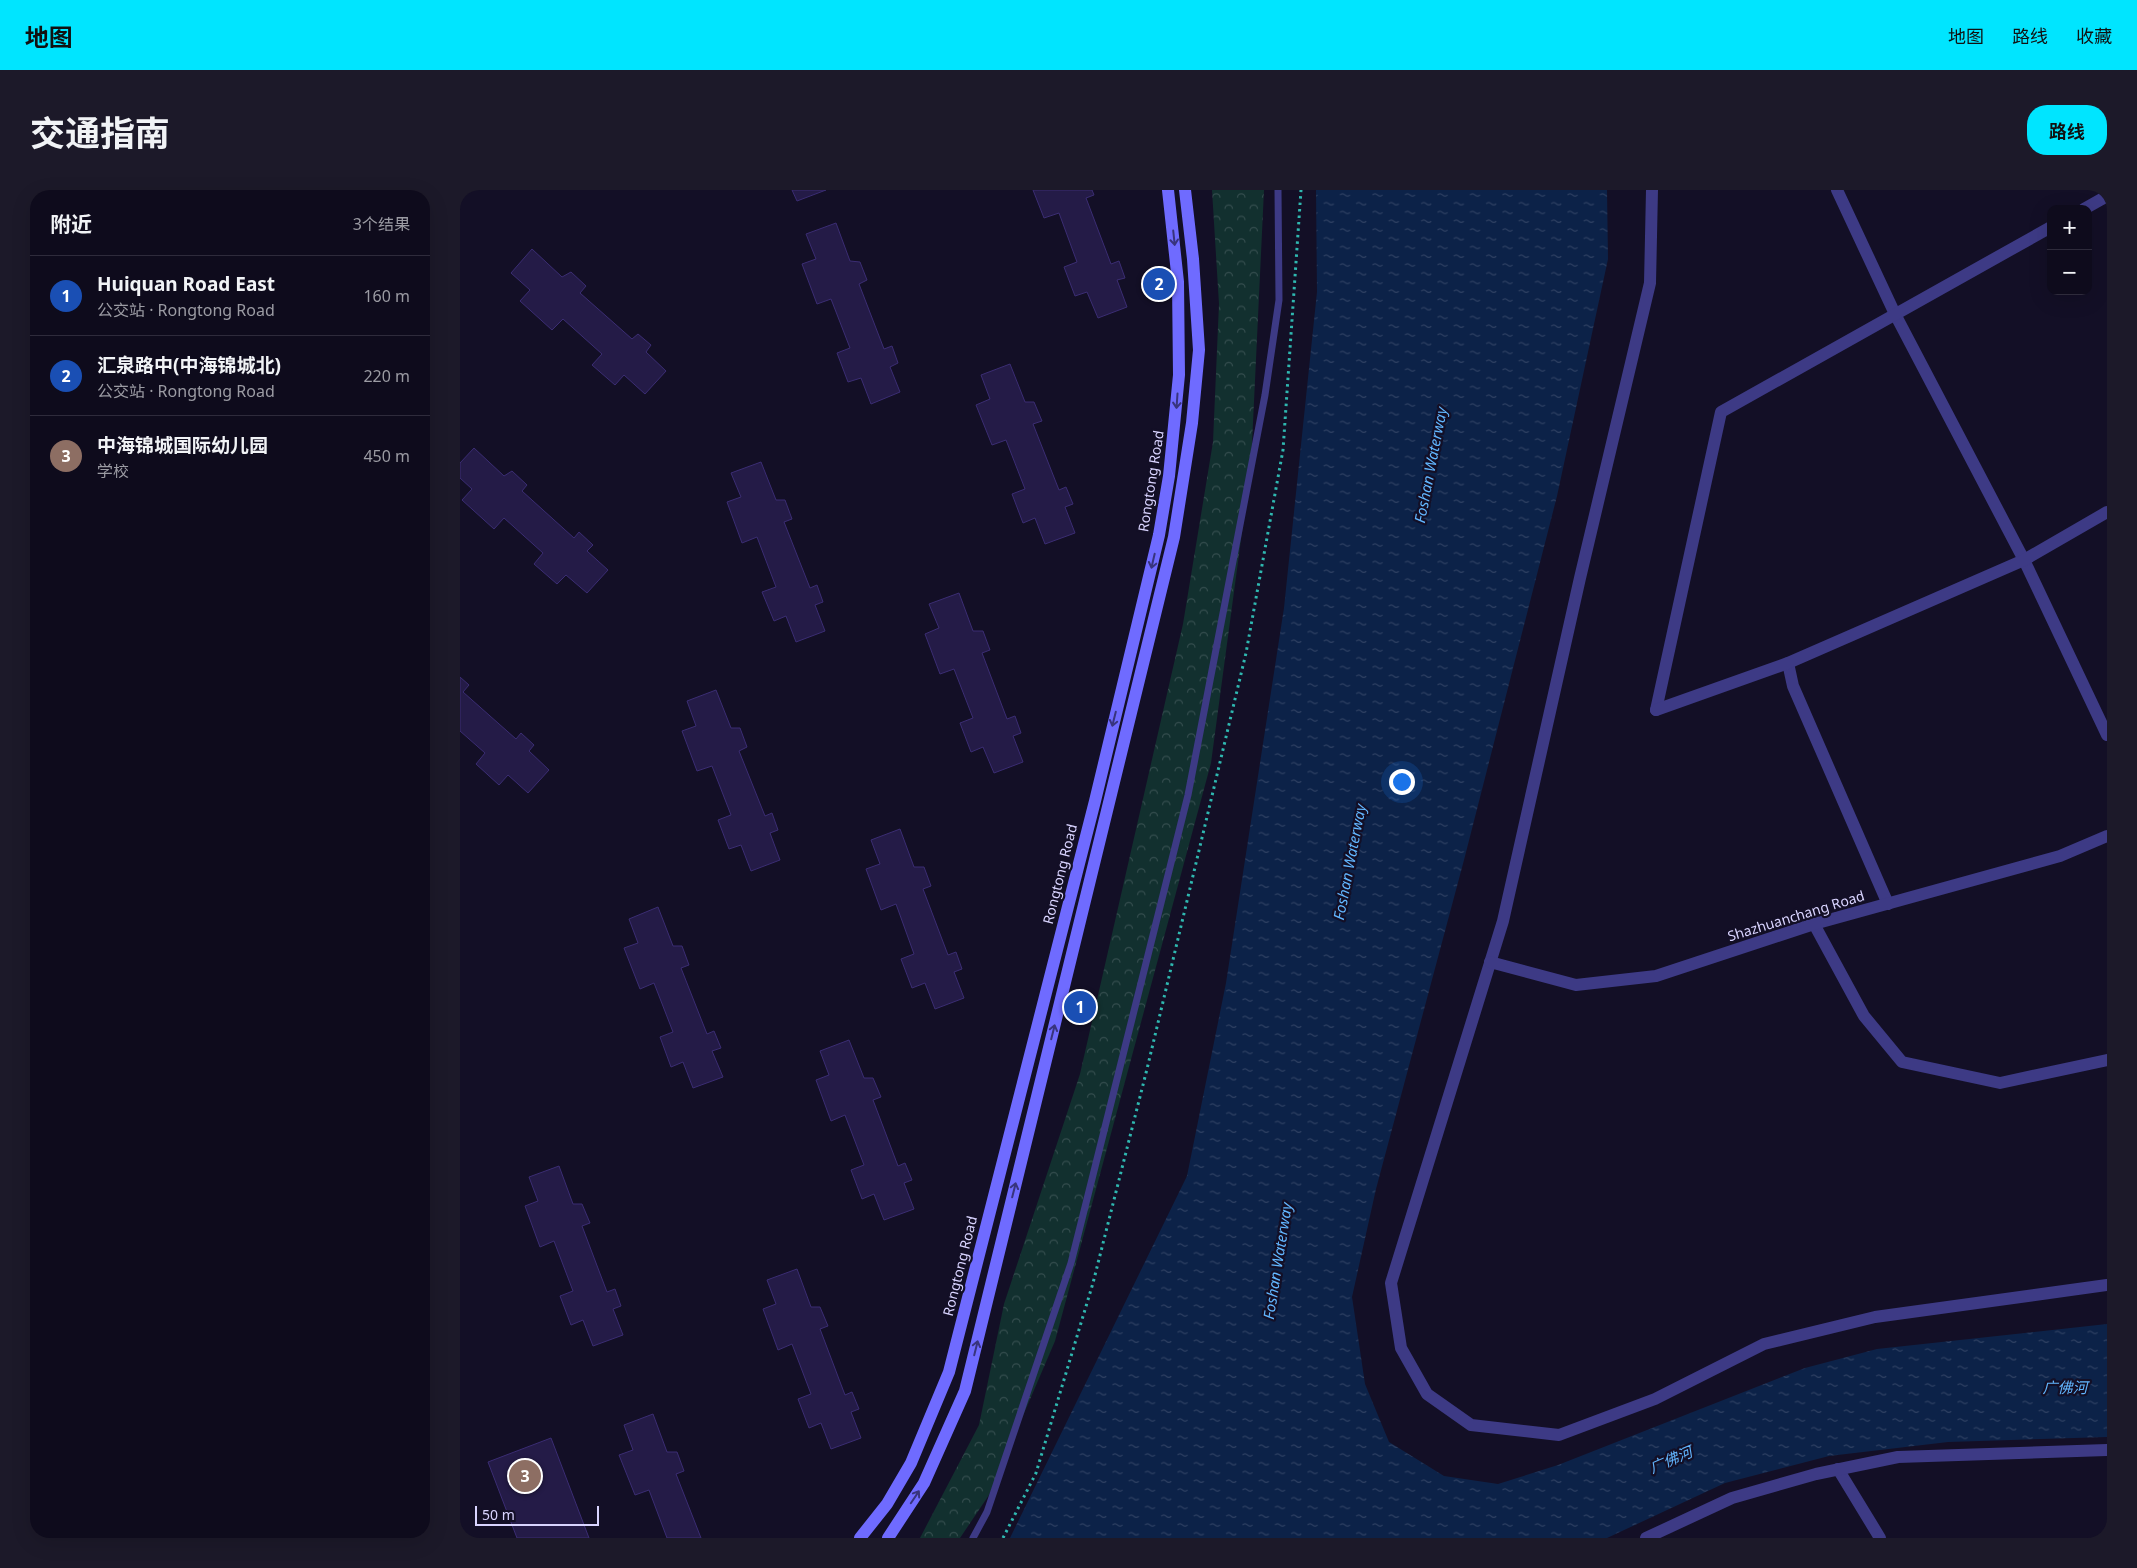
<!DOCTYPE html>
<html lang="zh">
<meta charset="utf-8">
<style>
body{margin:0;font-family:"Noto Sans","Noto Sans SC",sans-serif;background:#1c1929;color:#f1f3f6}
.controls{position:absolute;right:15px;top:15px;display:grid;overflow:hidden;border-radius:10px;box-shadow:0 5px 20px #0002}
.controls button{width:45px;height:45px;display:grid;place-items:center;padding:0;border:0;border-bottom:1px solid #2e2b3b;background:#0e0b1c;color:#f1f3f6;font:25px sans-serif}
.scale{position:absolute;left:15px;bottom:12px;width:124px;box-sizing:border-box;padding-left:5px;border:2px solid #d9d4ff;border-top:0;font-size:14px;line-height:18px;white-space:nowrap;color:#d9d4ff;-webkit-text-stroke:4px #130f26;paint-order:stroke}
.you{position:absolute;left:941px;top:591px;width:18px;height:18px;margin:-12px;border:4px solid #fff;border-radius:50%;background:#1a73e8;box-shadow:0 0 0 8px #1a73e833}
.badge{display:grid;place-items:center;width:32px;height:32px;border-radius:50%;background:#00e5ff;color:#fff;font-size:16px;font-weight:700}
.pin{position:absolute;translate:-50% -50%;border:2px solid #fff;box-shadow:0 1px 5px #0006}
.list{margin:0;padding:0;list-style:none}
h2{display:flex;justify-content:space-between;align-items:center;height:65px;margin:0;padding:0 20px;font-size:21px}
h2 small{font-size:16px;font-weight:400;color:#9b9ba3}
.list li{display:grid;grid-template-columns:32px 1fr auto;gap:15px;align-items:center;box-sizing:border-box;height:80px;padding:0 20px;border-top:1px solid #2e2b3b}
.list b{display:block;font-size:19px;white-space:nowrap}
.list p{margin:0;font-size:16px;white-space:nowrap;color:#9b9ba3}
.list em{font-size:16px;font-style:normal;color:#9b9ba3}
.map{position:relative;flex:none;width:1647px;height:1348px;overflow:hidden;border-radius:20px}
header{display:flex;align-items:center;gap:30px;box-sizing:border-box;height:70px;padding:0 25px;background:#00e5ff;color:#111}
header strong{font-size:24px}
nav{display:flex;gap:28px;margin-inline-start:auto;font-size:18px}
.intro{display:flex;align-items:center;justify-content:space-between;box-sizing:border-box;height:120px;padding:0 30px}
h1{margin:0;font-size:35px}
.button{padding:12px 22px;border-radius:20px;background:#00e5ff;color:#111;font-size:18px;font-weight:700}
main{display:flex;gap:30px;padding:0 30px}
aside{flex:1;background:#0e0b1c;border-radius:20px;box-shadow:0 5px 20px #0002}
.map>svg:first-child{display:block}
.park{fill:url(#park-crowns)}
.water{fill:url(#water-ripples)}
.building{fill:#241b47;stroke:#3b2d73}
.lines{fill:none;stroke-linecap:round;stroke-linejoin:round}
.path{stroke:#2fb8b0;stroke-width:3;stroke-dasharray:2.5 4;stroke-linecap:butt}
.service{stroke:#3d3a85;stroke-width:7}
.minor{stroke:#3d3a85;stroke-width:12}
.secondary{stroke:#6f6bff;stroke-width:12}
.oneway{stroke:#38347d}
.labels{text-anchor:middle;stroke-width:4.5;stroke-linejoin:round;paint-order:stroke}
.street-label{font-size:14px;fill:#d9d4ff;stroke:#130f26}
.water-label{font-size:15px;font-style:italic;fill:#62b6ff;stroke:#130f26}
</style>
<header>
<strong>地图</strong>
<nav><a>地图</a><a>路线</a><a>收藏</a></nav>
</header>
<div class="intro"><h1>交通指南</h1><a class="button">路线</a></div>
<main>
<aside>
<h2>附近<small>3个结果</small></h2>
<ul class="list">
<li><span class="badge" style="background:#1a4fb4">1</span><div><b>Huiquan Road East</b><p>公交站 · Rongtong Road</p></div><em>160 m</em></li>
<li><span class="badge" style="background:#1a4fb4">2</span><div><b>汇泉路中(中海锦城北)</b><p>公交站 · Rongtong Road</p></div><em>220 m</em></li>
<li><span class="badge" style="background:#8d6e63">3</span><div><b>中海锦城国际幼儿园</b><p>学校</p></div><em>450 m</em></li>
</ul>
</aside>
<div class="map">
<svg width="1647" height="1348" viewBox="0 0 1647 1348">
<defs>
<pattern id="park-crowns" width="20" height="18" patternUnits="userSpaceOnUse" patternTransform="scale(1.25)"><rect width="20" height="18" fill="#12302f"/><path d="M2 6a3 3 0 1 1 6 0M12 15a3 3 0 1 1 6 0" fill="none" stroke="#344d4e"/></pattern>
<pattern id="water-ripples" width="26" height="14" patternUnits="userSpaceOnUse" patternTransform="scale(1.25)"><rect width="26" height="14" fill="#0c2248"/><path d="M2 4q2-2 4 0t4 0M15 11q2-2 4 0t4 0" fill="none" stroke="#2f4163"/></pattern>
</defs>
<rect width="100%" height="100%" fill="#130f26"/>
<path class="park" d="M752,0H804L791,275L751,573L595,1151L529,1305L500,1348H460L519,1235L544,1114L620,884L723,434L753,252L759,114Z"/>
<path class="water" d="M856,0H1147L1148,69L1097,306L1004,670L916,999L892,1107L905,1194L929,1252L984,1286L1038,1294L1098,1275L1345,1178L1417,1159L1647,1134V1247L1488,1252L1369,1266L1265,1293L1147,1348H550L727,986L766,793L824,418L857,102Z"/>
<g class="building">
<path d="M332,0H366L337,11Z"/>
<path d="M573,0H632L634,5L626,8L651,74L659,71L665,88L657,90L667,117L638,128L627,102L615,106L604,77L617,72L599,23L584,28Z"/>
<path d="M376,33L390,71L400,72L407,90L399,94L424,159L432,156L438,173L430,177L440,202L411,214L401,188L388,192L377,163L390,158L371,109L357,114L342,74L356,69L346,44Z"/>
<path d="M72,59L102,87L111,82L126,96L120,103L172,149L178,144L191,155L186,162L206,181L185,204L164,185L155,195L132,175L142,164L103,129L92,140L60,111L70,100L51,83Z"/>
<path d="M550,174L565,212H574L582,231L573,234L599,300L606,297L613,314L605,317L615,343L585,354L575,328L563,333L552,304L565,299L546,250L532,255L516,215L530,209L521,185Z"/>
<path d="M14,258L44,286L52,281L67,295L62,301L114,348L119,342L133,355L127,361L148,380L127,403L106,385L97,394L74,374L83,363L44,328L34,339L2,310L12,299L0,288V273Z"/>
<path d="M301,272L316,310H325L332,329L324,332L350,398L357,395L363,412L355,415L365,441L336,452L326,426L314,431L302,402L316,397L297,347L282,353L267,312L281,307L271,283Z"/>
<path d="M499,403L513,441H523L530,460L522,463L547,529L555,526L561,543L553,546L563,572L534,583L523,557L511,562L500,533L513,528L494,479L480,484L465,444L479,438L469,414Z"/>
<path d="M0,487L9,495L3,502L56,549L61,543L74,555L69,561L89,580L68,603L48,585L39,595L16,574L25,563L0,541Z"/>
<path d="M256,500L271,538H280L287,557L279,561L305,626L312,623L318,640L310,643L320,670L291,681L281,655L269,659L258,630L271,625L252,576L237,581L222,541L236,536L227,511Z"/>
<path d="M440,639L454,677H464L471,696L463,699L488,765L496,762L502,779L494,782L504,808L475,819L465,793L452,798L441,769L454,764L436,714L421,720L406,679L420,674L411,650Z"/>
<path d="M198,717L213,756H222L229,775L221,778L247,844L254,841L261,858L252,861L263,887L233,898L223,872L211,877L200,847L213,842L194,793L180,799L164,758L178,753L169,729Z"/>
<path d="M389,850L404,888H413L421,907L413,910L438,976L445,973L452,990L444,993L454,1019L424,1030L414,1004L402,1009L391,980L404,975L385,925L371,931L356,890L369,885L360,861Z"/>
<path d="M99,976L113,1014H122L130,1033L122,1036L147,1102L155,1099L161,1116L153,1119L163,1145L133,1156L123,1130L111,1135L100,1106L113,1101L94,1051L80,1057L65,1016L78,1011L69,987Z"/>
<path d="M337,1079L351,1117H360L368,1136L360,1139L385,1205L392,1202L399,1219L391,1222L401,1248L371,1259L361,1233L349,1238L338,1209L351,1204L332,1154L318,1160L303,1119L316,1114L307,1090Z"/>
<path d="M193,1224L207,1262H217L224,1281L216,1284L241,1348H207L189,1300L175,1305L159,1265L173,1260L164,1235Z"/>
<path d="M91,1248L129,1348H57L28,1272Z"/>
</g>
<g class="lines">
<path class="path" d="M543,1348L576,1283L633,1093L687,879L786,463L823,260L841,0"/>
<path class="service" d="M513,1348L527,1322L611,1073L728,605L805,205L819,110L818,0"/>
<g class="minor">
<path d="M1192,0L1190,93L1120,388L1043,731L931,1093L941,1158L967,1204L1011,1235L1099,1245L1195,1209L1304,1154L1415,1127L1647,1095"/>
<path d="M1377,0L1435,124L1564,370L1647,545"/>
<path d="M1624,19L1647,6"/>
<path d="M1328,473L1333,496L1428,714"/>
<path d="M1196,520L1261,222L1591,37"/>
<path d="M1196,520L1328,473L1564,370L1647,322"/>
<path d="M1354,734L1404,826L1442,872L1540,893L1647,870"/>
<path d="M1030,772L1116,795L1196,786L1354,734L1600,666L1647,646"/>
<path d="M1378,1279L1420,1348"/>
<path d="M1186,1348L1272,1308L1356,1284L1438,1267L1647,1260"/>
</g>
<g class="secondary">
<path d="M400,1348L427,1314L451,1273L489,1182L635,611L699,345L709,286L719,185L718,92L708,0"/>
<path d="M428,1348L464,1293L505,1201L714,347L732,233L739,160L733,69L725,0"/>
</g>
</g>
<defs><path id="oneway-shaft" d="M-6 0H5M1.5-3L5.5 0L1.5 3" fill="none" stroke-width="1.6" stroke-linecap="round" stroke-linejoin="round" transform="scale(1.25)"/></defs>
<g class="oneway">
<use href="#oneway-shaft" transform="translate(714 48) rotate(84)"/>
<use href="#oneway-shaft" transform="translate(717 211) rotate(94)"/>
<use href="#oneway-shaft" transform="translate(693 371) rotate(103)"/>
<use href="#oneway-shaft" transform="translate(654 529) rotate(104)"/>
<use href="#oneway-shaft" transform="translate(593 842) rotate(-76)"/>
<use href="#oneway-shaft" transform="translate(554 1000) rotate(-76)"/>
<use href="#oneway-shaft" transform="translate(516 1158) rotate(-76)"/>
<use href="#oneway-shaft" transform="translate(455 1307) rotate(-56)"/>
</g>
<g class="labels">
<g class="street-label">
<text transform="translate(691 291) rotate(-81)" y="5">Rongtong Road</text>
<text transform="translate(600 684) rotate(-76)" y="5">Rongtong Road</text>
<text transform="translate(1336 726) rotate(-17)" y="5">Shazhuanchang Road</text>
<text transform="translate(500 1076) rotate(-76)" y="5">Rongtong Road</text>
</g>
<g class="water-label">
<text transform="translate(971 275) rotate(-79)" y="5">Foshan Waterway</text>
<text transform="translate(890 672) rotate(-79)" y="5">Foshan Waterway</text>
<text transform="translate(818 1071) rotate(-81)" y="5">Foshan Waterway</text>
<text x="1605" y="1203">广佛河</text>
<text transform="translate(1211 1270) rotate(-23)" y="5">广佛河</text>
</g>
</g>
</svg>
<div class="controls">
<button>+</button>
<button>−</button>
</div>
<div class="scale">50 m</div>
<div class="you"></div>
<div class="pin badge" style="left:620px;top:817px;background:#1a4fb4">1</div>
<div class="pin badge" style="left:699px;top:94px;background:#1a4fb4">2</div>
<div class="pin badge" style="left:65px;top:1286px;background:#8d6e63">3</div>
</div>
</main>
